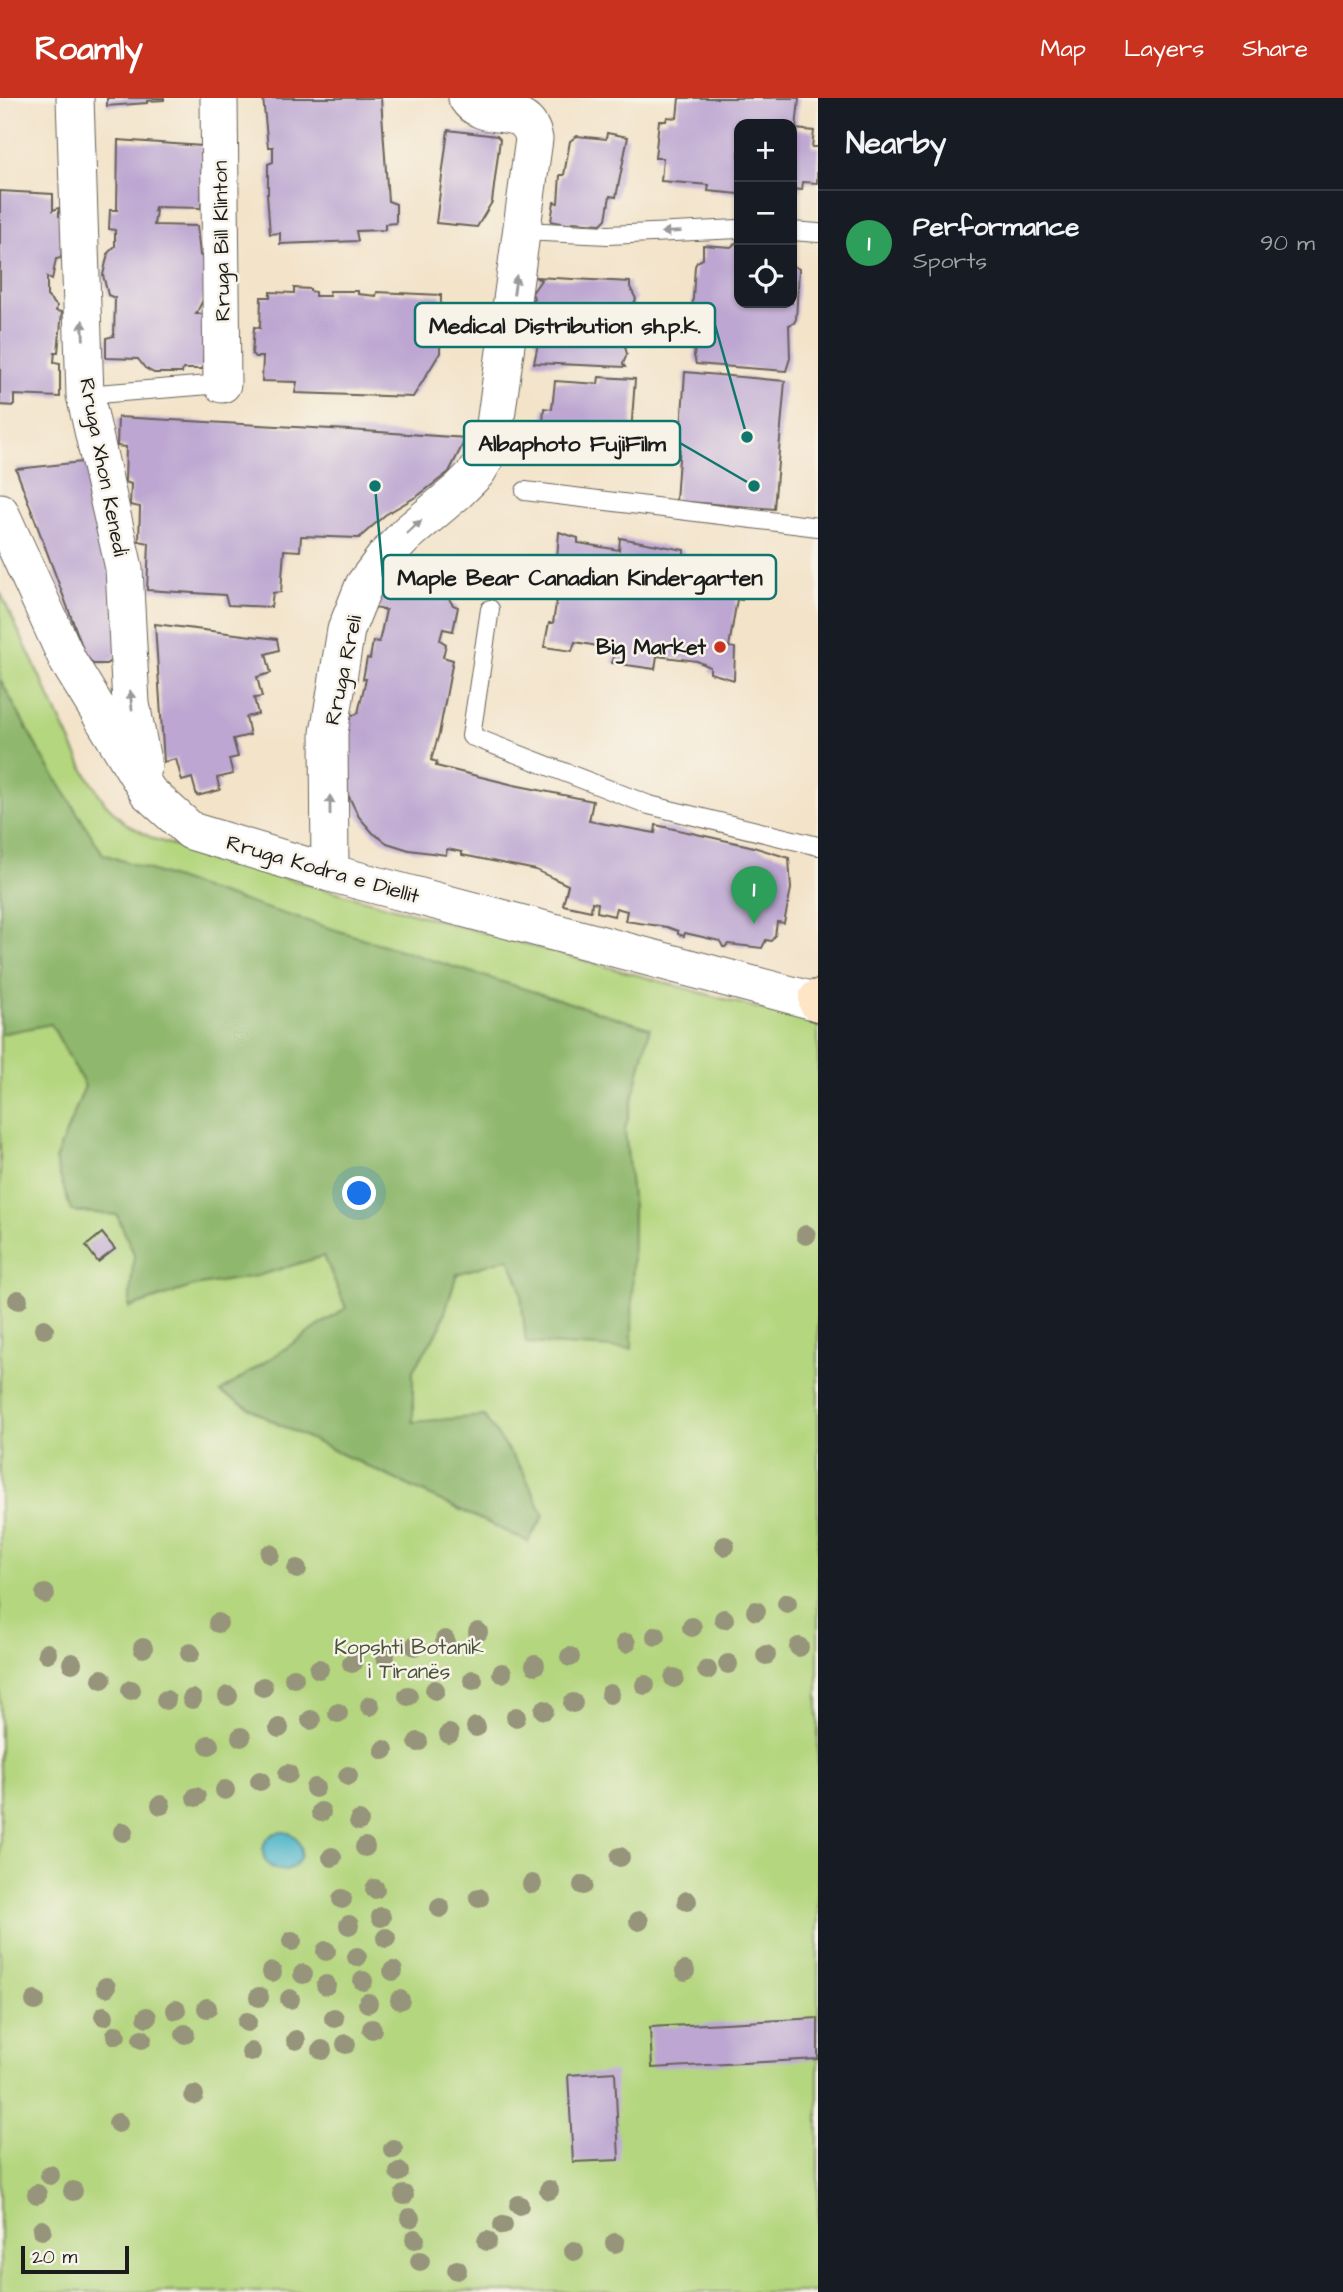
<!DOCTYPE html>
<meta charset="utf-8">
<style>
body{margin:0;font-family:"Architects Daughter",sans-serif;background:#20242c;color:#f1f3f6}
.controls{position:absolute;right:21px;top:21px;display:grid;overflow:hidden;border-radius:14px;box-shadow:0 2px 5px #0004}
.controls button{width:63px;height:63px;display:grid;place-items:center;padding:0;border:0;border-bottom:2px solid #363941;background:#171b24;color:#f1f3f6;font:35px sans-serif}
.scale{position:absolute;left:21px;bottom:18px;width:108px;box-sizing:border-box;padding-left:7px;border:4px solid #1c1c1c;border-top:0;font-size:19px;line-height:24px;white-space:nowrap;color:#1c1c1c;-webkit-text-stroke:5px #f7f3e8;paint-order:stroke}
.you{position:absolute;left:360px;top:1096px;width:24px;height:24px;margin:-18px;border:5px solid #fff;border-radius:50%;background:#1a73e8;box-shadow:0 0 0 10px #1a73e833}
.badge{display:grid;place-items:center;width:46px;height:46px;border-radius:50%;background:#c8321e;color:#fff;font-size:23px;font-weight:700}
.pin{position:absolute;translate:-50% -58px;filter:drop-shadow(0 2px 4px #0008)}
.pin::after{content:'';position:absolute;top:37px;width:24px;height:21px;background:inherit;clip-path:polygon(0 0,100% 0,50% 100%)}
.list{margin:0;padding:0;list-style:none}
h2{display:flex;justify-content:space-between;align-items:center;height:91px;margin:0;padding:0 28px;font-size:30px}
h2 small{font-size:23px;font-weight:400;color:#9ea1a6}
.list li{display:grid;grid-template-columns:46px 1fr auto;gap:21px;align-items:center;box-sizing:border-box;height:105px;padding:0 28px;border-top:2px solid #363941}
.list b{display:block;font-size:26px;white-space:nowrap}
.list p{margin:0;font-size:23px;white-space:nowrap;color:#9ea1a6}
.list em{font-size:23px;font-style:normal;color:#9ea1a6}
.icon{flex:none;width:38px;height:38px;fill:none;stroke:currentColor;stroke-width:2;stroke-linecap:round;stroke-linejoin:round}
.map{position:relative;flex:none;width:818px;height:2194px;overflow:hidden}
header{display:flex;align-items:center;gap:42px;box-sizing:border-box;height:98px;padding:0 35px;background:#c8321e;color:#fff}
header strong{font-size:33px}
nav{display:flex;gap:38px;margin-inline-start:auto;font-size:24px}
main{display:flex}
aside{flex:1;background:#171b24}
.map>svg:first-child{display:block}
.green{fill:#b4d67e;stroke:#68794d;stroke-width:2}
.forest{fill:#8fb76d;stroke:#566a44;stroke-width:2}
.water{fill:#4bb5c8;stroke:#346872;stroke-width:2}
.building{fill:#bda7d2}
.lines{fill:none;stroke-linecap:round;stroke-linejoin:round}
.service-casing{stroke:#676259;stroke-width:20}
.minor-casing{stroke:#676259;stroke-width:39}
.secondary-casing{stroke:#676259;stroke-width:41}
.service{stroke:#fff;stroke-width:18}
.minor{stroke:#fff;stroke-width:37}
.secondary{stroke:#fde5c5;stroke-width:38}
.tree{fill:#96947a}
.oneway{fill:#999}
.poi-dot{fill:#c8321e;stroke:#f7f3e8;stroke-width:2.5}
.labels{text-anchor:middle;stroke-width:5;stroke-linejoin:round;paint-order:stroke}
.street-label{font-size:21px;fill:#1c1c1c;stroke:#f7f3e8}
.poi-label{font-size:21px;font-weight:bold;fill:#1c1c1c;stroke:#f7f3e8;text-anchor:end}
.park-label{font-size:21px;fill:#4a5439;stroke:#f7f3e8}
.leader{fill:none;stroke:#0f766e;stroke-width:2.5}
.callout-dot{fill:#0f766e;stroke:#f7f3e8;stroke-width:2.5}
.callout{fill:#f7f3e8;stroke:#0f766e;stroke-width:2.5}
.callout-label{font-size:23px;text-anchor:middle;font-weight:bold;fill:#1c1c1c}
</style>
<header>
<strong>Roamly</strong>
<nav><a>Map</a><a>Layers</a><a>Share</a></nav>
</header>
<main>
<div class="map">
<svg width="818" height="2194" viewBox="0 0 818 2194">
<rect width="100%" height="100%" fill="#f7f3e8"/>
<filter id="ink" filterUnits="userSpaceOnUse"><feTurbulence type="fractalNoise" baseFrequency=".0143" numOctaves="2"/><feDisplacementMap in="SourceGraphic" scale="14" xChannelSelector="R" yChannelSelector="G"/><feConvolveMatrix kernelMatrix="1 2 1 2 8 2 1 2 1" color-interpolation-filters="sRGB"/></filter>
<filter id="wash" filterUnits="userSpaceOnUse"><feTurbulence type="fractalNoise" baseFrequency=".00686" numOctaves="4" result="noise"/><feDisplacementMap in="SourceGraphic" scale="28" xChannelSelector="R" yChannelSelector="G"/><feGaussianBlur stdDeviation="1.57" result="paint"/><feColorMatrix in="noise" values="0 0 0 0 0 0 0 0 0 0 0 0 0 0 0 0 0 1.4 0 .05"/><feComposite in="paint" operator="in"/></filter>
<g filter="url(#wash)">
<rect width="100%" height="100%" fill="#f3e3c9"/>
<path class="green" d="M0,494L84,672L105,705L124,724L154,741L217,761L818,927V2194H0Z"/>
<path class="forest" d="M0,581L39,653L103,756L211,793L650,930L625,1032L633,1109L632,1251L526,1245L520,1187L509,1160L457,1176L440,1230L413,1272V1324L484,1318L524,1375L544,1418L528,1444L278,1326L220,1294L346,1210L324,1158L257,1178L194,1188L129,1210L134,1156L117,1117L71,1113L55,1062L85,988L51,926L0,936Z"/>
<circle class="water" cx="282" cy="1753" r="19"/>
<g id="blocks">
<g class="building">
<path d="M107,0H164V2L147,3V5L107,8Z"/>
<path d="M263,0H381L388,103L396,106V125L385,126V132L356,133L358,143L280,146V135L270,136L267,96H268V66L273,64V49H268Z"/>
<path d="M679,0H799L796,31L814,33L812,49H818L817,85L803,84L802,92L792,91V26H739V96L708,93L709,87L661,83L663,60H655L659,23H666L667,19L677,20Z"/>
<path d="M448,32L497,38L500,41L492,104L477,129L436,125Z"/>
<path d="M607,35L628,39L616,99L610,98L606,121L601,126L572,124L571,127L551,123L554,104L558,105L560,77H564L570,43L577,38L606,41Z"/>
<path d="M118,42L202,48L201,110L155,109L154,113L156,112L154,127L197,128L200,157L203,160L208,192L196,216H205L203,271H183L182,275H154L145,270L138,261L106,260V240L114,238L115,200L108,197L103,177L108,155L115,148V132L109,131L110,112H117Z"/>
<path d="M0,93L53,96V112L59,110V118H64L61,160L56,161L52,182L47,179V198L57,208L56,213L62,214L58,254H55L54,264L60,265V299L14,297V308L0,307Z"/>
<path d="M739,142V205H792V167L799,171L796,221L794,225L789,227L790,260L786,273L696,266L694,258L699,221L692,215L695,168L697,164L703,161V147L731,149Z"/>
<path d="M535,179L630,184V189L636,201L633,206L636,209L627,225V248L625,249L627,256L623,266L625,269L534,265L538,246L535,242L537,219L531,204L534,200L532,195L541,182Z"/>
<path d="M294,190L310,191V193L315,194V198H330L329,193H358V196L376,198L377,194L441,197L440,255L413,299L295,295L297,284L262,283L263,259H255L252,256L254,229L260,230L261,199H270V194L294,195Z"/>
<path d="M685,274L785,283L774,411L676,403Z"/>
<path d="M599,279L635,281L630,349L542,342L544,310L552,311L555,283L598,286Z"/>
<path d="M118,319L349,332L466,340L449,374L419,397L385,417L359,440L301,438L300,453L284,452L281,494L273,495L271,509L228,507L225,497L147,492L149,445L139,443L140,409L130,407L131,386L125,384L126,349L117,348Z"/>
<path d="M91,363L122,540L115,560L106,566H93L85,556L16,371Z"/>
<path d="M559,434L578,440V445L619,452L620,440L684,452V461L729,470L732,465L751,464L742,502L737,501L729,549L735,550L734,582L710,575V569L697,563L657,558L655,571L612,565L614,551L575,544L572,553L544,549L549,525H553L561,474H556Z"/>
<path d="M410,470L436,475L435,480L439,485L450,487L449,501L453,507L458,509L453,533L443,531L440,542L446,546L443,559L453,562L439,636L431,662L437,664L436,668L514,687L593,703L589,723L655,735L656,727L750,748L789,760L791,791L784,825L777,824L775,838L771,843L766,842L762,850L728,846L725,849H723L720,843L685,835L684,838L678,836V833L667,829L625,823L627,813L616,810L614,818L597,814L598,805L592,804L591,813L563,807L568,787L536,772L462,757V754L447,751L446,757L409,752L387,745L373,735L359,719L344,689V615L354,617L358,615L366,581H363L367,560L370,561L373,543L379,544L386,512L374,510L378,487L385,488L393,483V476L404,477L410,474Z"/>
<path d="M155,526L277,541L279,552L266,556L271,575L257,579L262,599L254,600L258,616L246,619L250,637L233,641L238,659L229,661L233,676L217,680L220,692L197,698L192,680L182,683L176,661L164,664Z"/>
<path d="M102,1135L115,1151L98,1164L86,1148Z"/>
<path d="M818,1920V1961L652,1970L650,1929Z"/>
<path d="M615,1974L619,2062L573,2064L568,1977Z"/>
</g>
</g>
</g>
<g filter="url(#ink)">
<use href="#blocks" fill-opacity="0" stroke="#676259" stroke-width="2"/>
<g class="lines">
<defs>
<g id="service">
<path d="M522,133L608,137L739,131"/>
<path d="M792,133L818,135"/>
<path d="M85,297L222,286"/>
<path d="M525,393L818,429"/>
<path d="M490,511L471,638L649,707L818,748"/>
</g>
<g id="minor">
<path d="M75,0L85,297L124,470L131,606L143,668"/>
<path d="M219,0L222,286"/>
<path d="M0,414L68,563L148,694L191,733L330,775L818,904"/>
<path d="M330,775L329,635L346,532L364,487L385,459L408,435L458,393L477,374L486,359L494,334L534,41C527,2 484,27 467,0"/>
</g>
<path id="secondary" d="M818,901V904"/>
</defs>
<use href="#service" class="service-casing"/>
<use href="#minor" class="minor-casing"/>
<use href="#secondary" class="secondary-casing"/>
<use href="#service" class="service"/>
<use href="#minor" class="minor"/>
<use href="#secondary" class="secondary"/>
</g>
<g class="tree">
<circle cx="806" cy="1137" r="10"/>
<circle cx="18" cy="1202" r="10"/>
<circle cx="44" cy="1231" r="10"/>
<circle cx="725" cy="1448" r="10"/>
<circle cx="270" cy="1456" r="10"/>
<circle cx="297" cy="1471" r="10"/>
<circle cx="45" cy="1496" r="10"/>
<circle cx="787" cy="1505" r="10"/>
<circle cx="756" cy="1513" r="10"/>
<circle cx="724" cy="1521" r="10"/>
<circle cx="218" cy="1525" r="10"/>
<circle cx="692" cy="1529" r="10"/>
<circle cx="478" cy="1534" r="10"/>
<circle cx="656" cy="1538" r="10"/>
<circle cx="445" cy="1542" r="10"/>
<circle cx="626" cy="1545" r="10"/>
<circle cx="415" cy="1548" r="10"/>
<circle cx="799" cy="1549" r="10"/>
<circle cx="143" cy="1550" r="10"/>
<circle cx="47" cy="1555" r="10"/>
<circle cx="190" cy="1555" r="10"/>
<circle cx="766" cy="1557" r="10"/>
<circle cx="385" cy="1558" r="10"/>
<circle cx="570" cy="1559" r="10"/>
<circle cx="72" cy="1565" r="10"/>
<circle cx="352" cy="1565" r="10"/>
<circle cx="728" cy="1566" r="10"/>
<circle cx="535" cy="1567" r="10"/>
<circle cx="319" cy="1571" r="10"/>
<circle cx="707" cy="1572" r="10"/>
<circle cx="502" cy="1575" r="10"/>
<circle cx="294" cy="1580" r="10"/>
<circle cx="674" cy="1580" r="10"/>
<circle cx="102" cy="1581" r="10"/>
<circle cx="473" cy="1582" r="10"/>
<circle cx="645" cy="1587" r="10"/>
<circle cx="263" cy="1589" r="10"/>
<circle cx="131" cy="1592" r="10"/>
<circle cx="435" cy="1592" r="10"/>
<circle cx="610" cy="1596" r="10"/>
<circle cx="228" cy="1598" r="10"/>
<circle cx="408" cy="1598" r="10"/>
<circle cx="192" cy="1601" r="10"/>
<circle cx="166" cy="1602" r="10"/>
<circle cx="573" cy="1605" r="10"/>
<circle cx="370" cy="1608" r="10"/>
<circle cx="544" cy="1612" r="10"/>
<circle cx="338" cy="1615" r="10"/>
<circle cx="516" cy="1619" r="10"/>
<circle cx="311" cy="1622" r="10"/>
<circle cx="476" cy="1629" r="10"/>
<circle cx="279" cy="1630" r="10"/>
<circle cx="449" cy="1636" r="10"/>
<circle cx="241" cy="1639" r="10"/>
<circle cx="418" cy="1644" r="10"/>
<circle cx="209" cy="1647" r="10"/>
<circle cx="384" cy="1652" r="10"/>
<circle cx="288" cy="1676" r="10"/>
<circle cx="348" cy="1678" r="10"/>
<circle cx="260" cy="1683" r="10"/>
<circle cx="315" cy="1690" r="10"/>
<circle cx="225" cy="1692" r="10"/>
<circle cx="196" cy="1699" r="10"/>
<circle cx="161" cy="1707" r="10"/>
<circle cx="321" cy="1714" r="10"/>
<circle cx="359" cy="1723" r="10"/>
<circle cx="123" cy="1734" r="10"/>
<circle cx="365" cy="1749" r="10"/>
<circle cx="332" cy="1759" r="10"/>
<circle cx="620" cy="1759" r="10"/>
<circle cx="532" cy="1786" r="10"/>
<circle cx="583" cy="1787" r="10"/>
<circle cx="375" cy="1791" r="10"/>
<circle cx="479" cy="1800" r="10"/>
<circle cx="342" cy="1801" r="10"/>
<circle cx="687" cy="1803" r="10"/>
<circle cx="440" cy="1810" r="10"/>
<circle cx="381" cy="1819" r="10"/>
<circle cx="639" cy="1823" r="10"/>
<circle cx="349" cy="1827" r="10"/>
<circle cx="386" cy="1840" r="10"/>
<circle cx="292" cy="1843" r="10"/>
<circle cx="326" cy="1853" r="10"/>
<circle cx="357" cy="1859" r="10"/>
<circle cx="393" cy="1873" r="10"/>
<circle cx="685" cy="1873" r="10"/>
<circle cx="272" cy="1874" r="10"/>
<circle cx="303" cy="1876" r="10"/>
<circle cx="363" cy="1883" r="10"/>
<circle cx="326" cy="1887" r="10"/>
<circle cx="106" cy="1889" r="10"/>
<circle cx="259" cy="1899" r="10"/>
<circle cx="290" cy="1901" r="10"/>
<circle cx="400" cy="1902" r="10"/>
<circle cx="35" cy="1903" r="10"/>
<circle cx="368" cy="1905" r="10"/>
<circle cx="207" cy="1910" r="10"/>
<circle cx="176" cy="1912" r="10"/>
<circle cx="104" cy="1918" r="10"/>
<circle cx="147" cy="1919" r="10"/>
<circle cx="334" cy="1920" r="10"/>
<circle cx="247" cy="1924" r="10"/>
<circle cx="372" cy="1931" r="10"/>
<circle cx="185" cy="1936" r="10"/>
<circle cx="116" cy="1937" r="10"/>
<circle cx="142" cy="1941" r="10"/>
<circle cx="296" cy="1942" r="10"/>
<circle cx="346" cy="1946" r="10"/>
<circle cx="322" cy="1952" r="10"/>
<circle cx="251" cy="1954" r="10"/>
<circle cx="194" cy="1997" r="10"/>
<circle cx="118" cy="2025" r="10"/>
<circle cx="393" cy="2051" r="10"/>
<circle cx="399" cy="2074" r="10"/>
<circle cx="50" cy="2077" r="10"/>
<circle cx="549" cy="2092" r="10"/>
<circle cx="73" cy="2093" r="10"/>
<circle cx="37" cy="2096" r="10"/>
<circle cx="404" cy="2097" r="10"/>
<circle cx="519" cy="2107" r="10"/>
<circle cx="410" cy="2120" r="10"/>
<circle cx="503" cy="2127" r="10"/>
<circle cx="42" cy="2132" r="10"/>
<circle cx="415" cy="2141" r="10"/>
<circle cx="487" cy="2143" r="10"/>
<circle cx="615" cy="2145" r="10"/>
<circle cx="574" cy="2153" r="10"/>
<circle cx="420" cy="2163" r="10"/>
<circle cx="457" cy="2172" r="10"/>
</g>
<defs><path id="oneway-solid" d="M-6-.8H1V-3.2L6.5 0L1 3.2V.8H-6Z" transform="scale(1.75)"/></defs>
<g class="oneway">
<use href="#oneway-solid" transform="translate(671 134) rotate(178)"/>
<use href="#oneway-solid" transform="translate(515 187) rotate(-82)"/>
<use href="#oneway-solid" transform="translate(83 232) rotate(-92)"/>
<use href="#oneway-solid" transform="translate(414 429) rotate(-42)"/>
<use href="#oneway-solid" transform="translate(131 602) rotate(-96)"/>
<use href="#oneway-solid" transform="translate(330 707) rotate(-90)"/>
</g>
</g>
<circle class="poi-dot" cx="720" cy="549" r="7"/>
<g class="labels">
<g class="street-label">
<text transform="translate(221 143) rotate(-91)" y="7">Rruga Bill Klinton</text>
<text transform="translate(104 369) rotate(79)" y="7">Rruga Xhon Kenedi</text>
<text transform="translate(343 572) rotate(-78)" y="7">Rruga Rreli</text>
<text transform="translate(323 771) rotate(16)" y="7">Rruga Kodra e Diellit</text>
</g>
<g class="poi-label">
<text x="706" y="556">Big Market</text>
</g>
<g class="park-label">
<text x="409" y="1556">Kopshti Botanik<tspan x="409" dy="24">i Tiranës</tspan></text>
</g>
</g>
<path class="leader" d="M747 339L715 227M754 388L680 345M375 388L383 479"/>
<g class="callout-dot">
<circle cx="747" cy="339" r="7"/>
<circle cx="754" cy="388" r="7"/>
<circle cx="375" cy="388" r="7"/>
</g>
<g class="callout">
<rect x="415" y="205" width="300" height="44" rx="7"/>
<rect x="464" y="323" width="216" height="44" rx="7"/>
<rect x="383" y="457" width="393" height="44" rx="7"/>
</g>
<g class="callout-label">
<text x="565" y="235">Medical Distribution sh.p.k.</text>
<text x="572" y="353">Albaphoto FujiFilm</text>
<text x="580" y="487">Maple Bear Canadian Kindergarten</text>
</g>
</svg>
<div class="controls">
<button>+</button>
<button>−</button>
<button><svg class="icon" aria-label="locate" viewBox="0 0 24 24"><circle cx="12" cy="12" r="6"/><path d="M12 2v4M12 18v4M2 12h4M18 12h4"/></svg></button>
</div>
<div class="scale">20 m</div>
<div class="you"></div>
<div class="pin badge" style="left:754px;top:826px;background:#2e9e5b">1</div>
</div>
<aside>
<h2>Nearby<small></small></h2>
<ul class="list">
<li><span class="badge" style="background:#2e9e5b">1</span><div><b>Performance</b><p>Sports</p></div><em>90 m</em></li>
</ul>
</aside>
</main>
